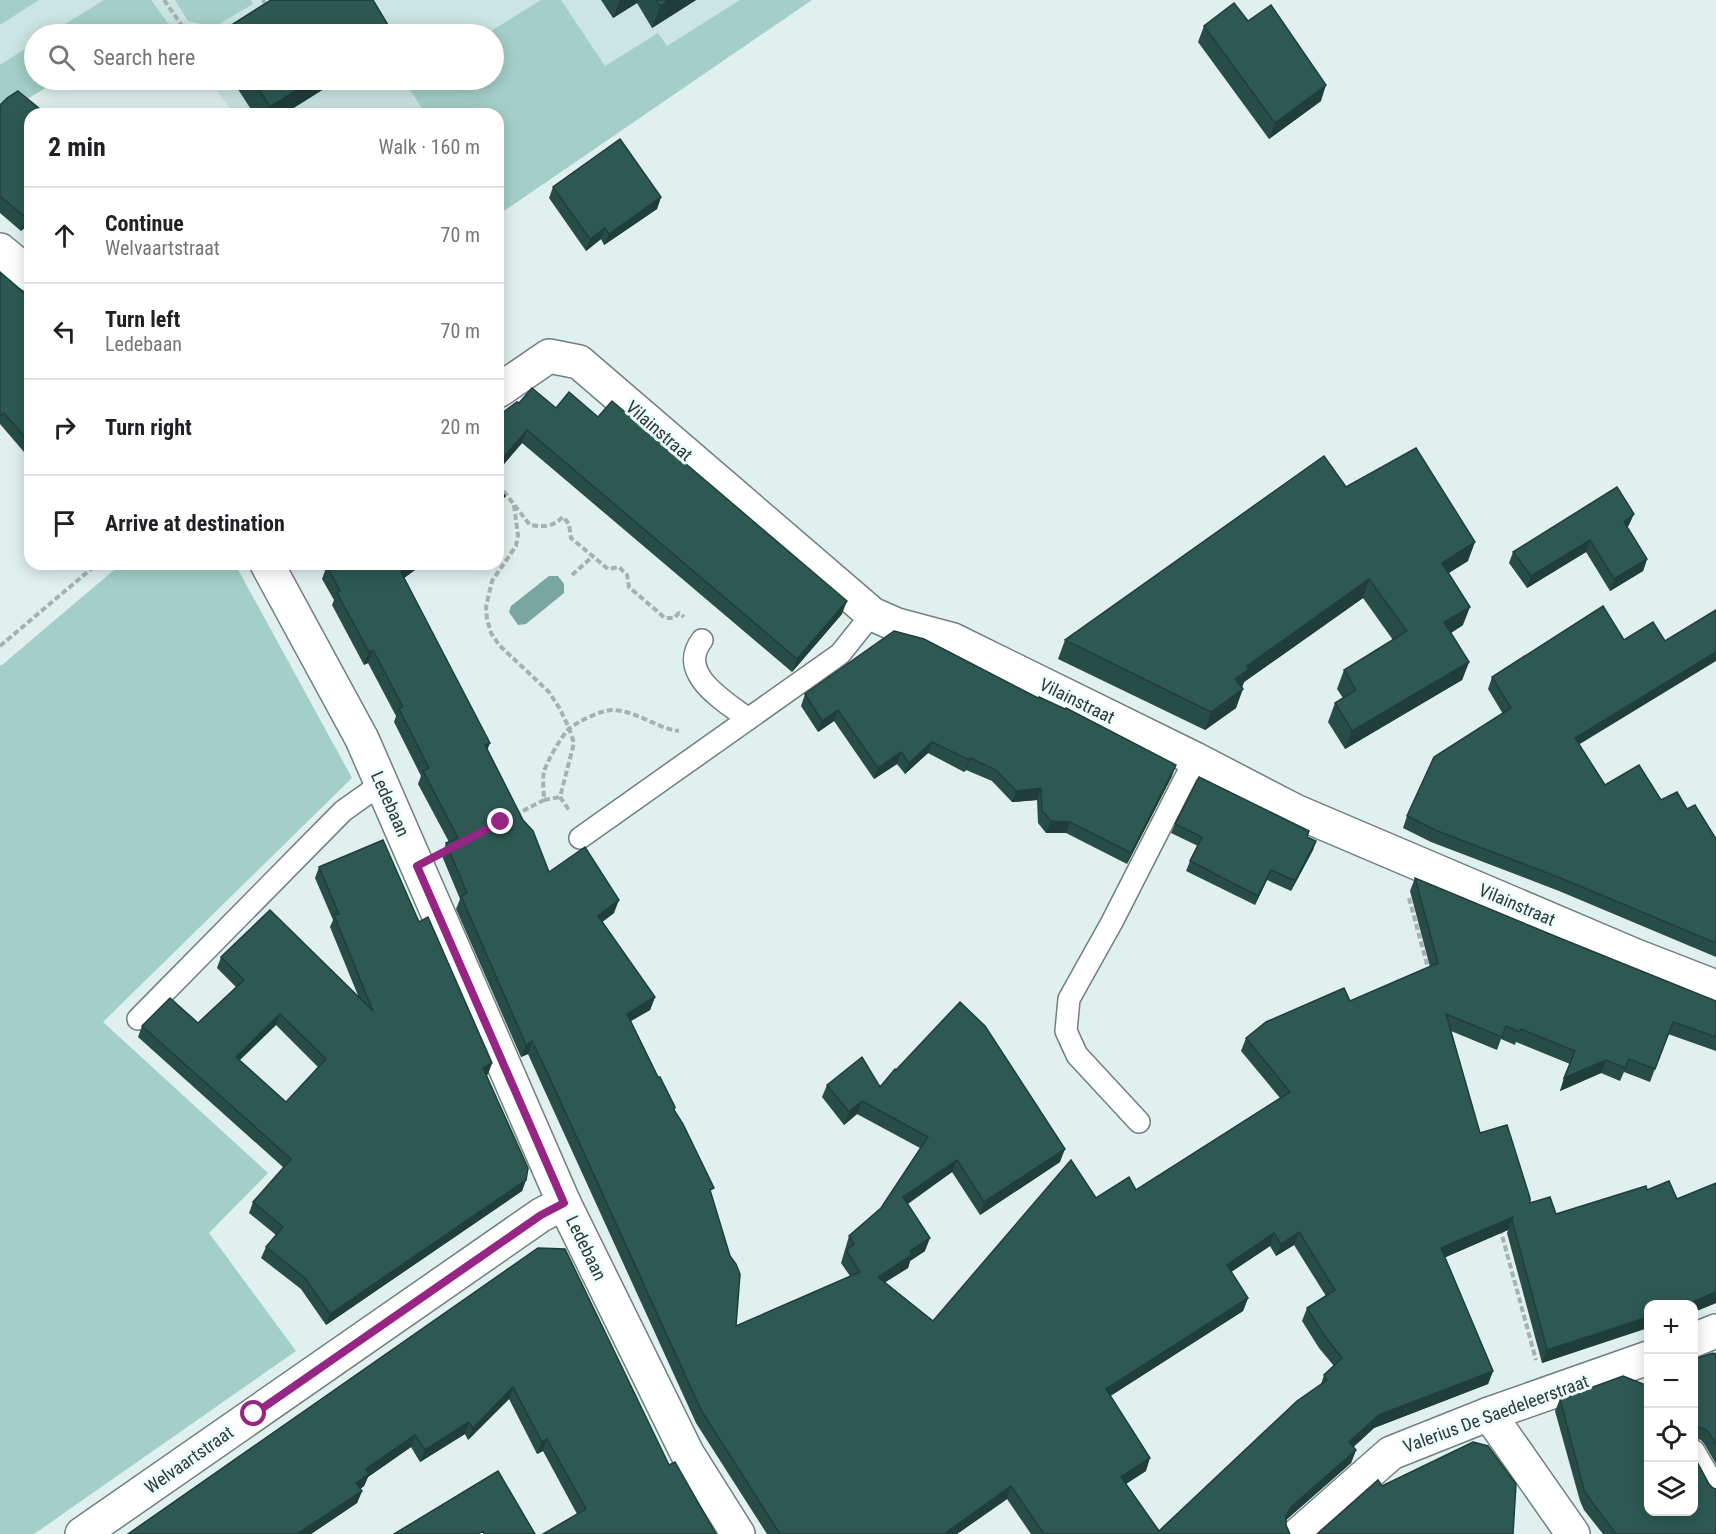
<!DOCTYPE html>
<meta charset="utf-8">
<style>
body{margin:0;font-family:"Roboto Condensed",sans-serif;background:#f2f2f2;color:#202124}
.controls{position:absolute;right:18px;bottom:18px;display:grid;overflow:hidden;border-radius:12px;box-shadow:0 3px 15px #0003}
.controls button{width:54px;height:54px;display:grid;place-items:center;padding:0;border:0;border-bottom:2px solid #e0e0e0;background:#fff;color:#202124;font:30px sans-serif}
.stop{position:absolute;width:18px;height:18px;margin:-14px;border:4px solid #962584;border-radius:50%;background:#fff}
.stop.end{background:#962584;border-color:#fff;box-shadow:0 2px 6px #0008}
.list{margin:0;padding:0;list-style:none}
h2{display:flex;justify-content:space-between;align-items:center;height:78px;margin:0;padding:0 24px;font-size:26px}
h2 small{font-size:20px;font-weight:400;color:#757577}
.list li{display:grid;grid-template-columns:39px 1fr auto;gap:18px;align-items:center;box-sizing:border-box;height:96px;padding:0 24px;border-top:2px solid #e0e0e0}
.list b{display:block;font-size:22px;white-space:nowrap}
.list p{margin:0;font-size:20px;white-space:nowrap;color:#757577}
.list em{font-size:20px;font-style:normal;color:#757577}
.icon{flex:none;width:33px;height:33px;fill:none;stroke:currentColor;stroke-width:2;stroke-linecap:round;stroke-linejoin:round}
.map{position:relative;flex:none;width:1716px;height:1534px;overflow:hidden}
.search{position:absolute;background:#fff;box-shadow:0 3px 15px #0003;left:24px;top:24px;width:480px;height:66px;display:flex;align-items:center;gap:15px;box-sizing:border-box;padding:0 21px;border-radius:33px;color:#757577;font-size:22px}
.panel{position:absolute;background:#fff;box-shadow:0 3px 15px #0003;left:24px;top:108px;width:480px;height:462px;border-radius:18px}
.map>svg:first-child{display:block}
.built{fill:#cbe5e2}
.green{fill:#a4cfc8}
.water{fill:#7aa6a0}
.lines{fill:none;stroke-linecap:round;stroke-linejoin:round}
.service-casing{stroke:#70807e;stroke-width:24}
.minor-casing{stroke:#70807e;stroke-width:36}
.path{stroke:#a4b2b0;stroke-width:4;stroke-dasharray:6 3;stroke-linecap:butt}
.service{stroke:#fff;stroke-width:21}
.minor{stroke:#fff;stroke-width:33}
.wall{fill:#284d47;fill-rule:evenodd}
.shaded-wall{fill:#203e3a}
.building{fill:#2e5953;stroke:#203e3a;stroke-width:1.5;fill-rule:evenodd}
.route{stroke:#962584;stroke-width:8}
.labels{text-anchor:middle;stroke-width:6;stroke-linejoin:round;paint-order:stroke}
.street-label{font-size:18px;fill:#303736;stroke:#ecfefb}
</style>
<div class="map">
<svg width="1716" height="1534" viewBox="0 0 1716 1534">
<rect width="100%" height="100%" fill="#dff0ee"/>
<path class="built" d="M0,0H812L498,215V114H234L209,80H494V34H34V80H58L0,116Z"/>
<g class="green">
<path d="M0,0H39L0,25Z"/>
<path d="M104,0H151L176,34H49Z"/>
<path d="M175,0H251L253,4L214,27L188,21Z"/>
<path d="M541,0H561L605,66L658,33L667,46L740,0H812L498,215V114H426L406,84L414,80H494V34H486Z"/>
<path d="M34,43V80H58L0,116V65Z"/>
<path d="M121,564H235L352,778L103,1022L268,1173L209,1233L296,1351L34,1534H0V665H2Z"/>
</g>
<path class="water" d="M549,576H558L564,584V593L526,624L518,625L509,612L511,606Z"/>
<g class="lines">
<defs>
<g id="service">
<path d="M702,640C676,674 725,701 748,719"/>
<path d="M580,838L840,654L872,614"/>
<path d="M138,1019L343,811L381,784"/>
<path d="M1139,1122L1077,1055L1066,1031L1069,999L1112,922L1195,759"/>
<path d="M1694,1451L1716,1489"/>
</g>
<g id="minor">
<path d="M0,250L30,275"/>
<path d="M498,391L549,356L579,362L872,614L897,625L953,640L1195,759L1295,811L1636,956L1716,987"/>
<path d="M267,564L362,739L564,1203L687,1453L738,1534"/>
<path d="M1694,1340L1716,1331"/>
<path d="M1489,1414L1573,1534"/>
<path d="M82,1534L541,1215L564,1203"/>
<path d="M1299,1534L1391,1453L1489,1414L1648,1358"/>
</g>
</defs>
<use href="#service" class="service-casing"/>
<use href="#minor" class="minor-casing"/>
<g class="path">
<path d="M164,0L188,34"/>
<path d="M263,0L268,8"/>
<path d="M498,484L530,525C545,527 552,527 563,517L569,524L571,538L608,569L619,567L627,575L629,587L665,618H674L679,613L684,617"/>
<path d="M514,505L518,535L516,546L492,581L486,607L487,619L491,633L499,645L549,692L560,709L569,728L574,743L560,797L569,810"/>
<path d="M572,575L593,556"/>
<path d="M0,646L97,564"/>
<path d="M544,800L560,797"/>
<path d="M515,815L544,800C544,791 542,780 544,772C546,763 563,733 570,728C579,721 601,710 613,710C637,711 656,728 679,731"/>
<path d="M1409,898L1429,972"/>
<path d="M1500,1228L1536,1360"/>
</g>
<use href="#service" class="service"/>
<use href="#minor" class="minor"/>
</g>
<g class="wall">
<path d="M601,0H696L652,28L637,3L613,18Z"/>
<path d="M1248,21L1321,101L1269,139L1198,42L1204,26Z"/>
<path d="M232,80H338L284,114H254Z"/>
<path d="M0,105L30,223L21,231L0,213Z"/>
<path d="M553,187L661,197L657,209L604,245L601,239L586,251L549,198Z"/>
<path d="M0,272L30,298V459L0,424Z"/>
<path d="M519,403L556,408L598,417L842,614L792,672L522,443L498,471V416Z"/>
<path d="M1346,487L1468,561L1449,573L1463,625L1451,633L1469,662L1462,680L1345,749L1328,722L1335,703L1343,698L1337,689L1344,670L1393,640L1363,598L1244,682L1236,708L1205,730L1058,659L1065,640Z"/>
<path d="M1629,525L1627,527L1647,559L1643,571L1610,591L1586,552L1527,588L1509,563L1513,552Z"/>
<path d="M327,564H423L404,578L488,750L549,872L614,913L602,922L655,997L650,1010L631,1021L674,1110L712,1196L736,1326L850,1276L841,1263L849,1236L881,1208L920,1148L857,1114L844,1125L822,1097L827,1085L880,1087L1060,1162L980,1215L952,1172L908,1204L925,1251L910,1261L908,1268L885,1282L933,1321L1096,1198L1136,1190L1280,1098L1241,1051L1246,1038L1350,1001L1430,967L1410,891L1415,878L1562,939L1716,1001V1051L1668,1034L1650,1082L1624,1072L1620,1081L1601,1073L1560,1091L1570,1064L1516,1042L1515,1045L1501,1039L1497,1050L1451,1031L1480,1133L1530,1203L1556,1214L1647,1190L1677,1199L1716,1183V1303L1694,1312L1542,1363L1507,1233L1508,1230L1445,1257L1493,1371L1488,1384L1374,1428L1353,1447L1356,1450L1351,1463L1286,1520V1525L1290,1534H1031L1007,1499L957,1534H767L696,1423L542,1085L528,1054L521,1057L456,909L460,899L442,856L446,843L449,842L418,784L421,776L394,722L396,716L368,663L364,665L332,605L334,600L322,579L327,565ZM1294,1245L1326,1296L1307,1308L1302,1321L1319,1348L1334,1366L1324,1375L1321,1384L1159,1531L1126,1484L1146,1471L1110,1396L1243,1311L1248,1298L1231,1272L1270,1246L1276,1256Z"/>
<path d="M1492,677L1579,744L1605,785L1661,800L1687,809L1716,839V957L1559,891L1431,842L1403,828L1407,816L1503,714L1488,689Z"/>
<path d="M805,694L1172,776L1127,864L1066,833H1046L1038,823L1037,800L1012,802L992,781L966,770L964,772L928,753L905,774L897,764L874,779L834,721L818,732L801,706Z"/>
<path d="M1175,824L1307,837L1316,841L1313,850L1291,891L1267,880L1255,905L1186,871L1190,861L1198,846L1171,833Z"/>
<path d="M319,867L419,922L492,1063L488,1074L487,1075L526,1180L522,1191L326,1325L301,1289L261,1258L266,1247L276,1235L249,1213L253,1202L284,1168L138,1037L142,1026L198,1023L236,987L217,968L221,957L359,998L330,927L333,920L315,878ZM276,1025L318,1067L286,1102L239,1061Z"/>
<path d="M538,1248L669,1465L577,1514L543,1451L537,1454L509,1399L468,1440L465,1434L420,1462L411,1447L368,1477L364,1486L360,1489L362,1491L357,1503L311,1534H128Z"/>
<path d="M1716,1353V1464L1705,1445L1701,1440L1694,1438V1359Z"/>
<path d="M1560,1399L1716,1534H1603L1584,1510L1580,1501L1555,1411Z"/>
</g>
<g class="shaded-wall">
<path d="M620,0H638L637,3L613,18Z"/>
<path d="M669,0H696L652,28L660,6Z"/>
<path d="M313,80H338L284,114H267L270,107Z"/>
<path d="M1326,85L1321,101L1269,139L1275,123Z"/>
<path d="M661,197L657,209L604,245L609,234Z"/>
<path d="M30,214V223L21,231L26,218Z"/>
<path d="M605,228L601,239L586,251L590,239Z"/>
<path d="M527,430L522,443L498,471V464Z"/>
<path d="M505,496L500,509L498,511V501Z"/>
<path d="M1634,514L1629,525L1620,534L1624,522Z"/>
<path d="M1590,540L1586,552L1527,588L1531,576Z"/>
<path d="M1475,542L1468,561L1435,581L1442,563Z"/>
<path d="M1647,559L1643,571L1610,591L1614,579Z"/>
<path d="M411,564H423L396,584L401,572Z"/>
<path d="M1369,579L1363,598L1244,682L1242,687L1235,679L1247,666Z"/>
<path d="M847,601L842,614L792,672L797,659Z"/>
<path d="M1470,607L1463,625L1438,641L1444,622Z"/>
<path d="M373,650L368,663L364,665L369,652Z"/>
<path d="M1716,652V661L1570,750L1575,738Z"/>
<path d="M1469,662L1462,680L1345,749L1352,731Z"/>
<path d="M1243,689L1236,708L1205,730L1211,712Z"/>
<path d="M838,710L834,721L818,732L822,721Z"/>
<path d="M932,742L928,753L905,774L909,763Z"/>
<path d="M490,743L485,756V745Z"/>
<path d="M901,752L897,764L874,779L878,768Z"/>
<path d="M970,758L966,770L964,772L969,760Z"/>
<path d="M1176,765L1172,776L1127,864L1131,853Z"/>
<path d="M1041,788L1037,800L1012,802L1016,791Z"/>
<path d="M1051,821L1070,822L1066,833H1046Z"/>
<path d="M1316,841L1313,850L1291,891L1295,881Z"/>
<path d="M1271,870L1267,880L1255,905L1258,896Z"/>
<path d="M619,900L614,913L593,929L598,916Z"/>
<path d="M655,997L650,1010L622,1026L627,1014Z"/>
<path d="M280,1014L276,1025L231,1068L236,1057Z"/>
<path d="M532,1041L528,1054L521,1057L526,1045Z"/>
<path d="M1606,1060L1601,1073L1560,1091L1564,1078Z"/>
<path d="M492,1063L488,1074L479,1079L483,1068Z"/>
<path d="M862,1101L857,1114L844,1125L849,1112Z"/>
<path d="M1065,1149L1060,1162L980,1215L984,1202Z"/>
<path d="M957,1160L952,1172L898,1210L903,1197Z"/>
<path d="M526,1180L522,1191L326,1325L330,1314Z"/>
<path d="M1513,1217L1508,1230L1437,1261L1441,1248Z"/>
<path d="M1299,1232L1294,1245L1276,1256L1281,1244Z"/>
<path d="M1274,1233L1270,1246L1222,1278L1227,1265Z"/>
<path d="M930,1238L925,1251L910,1261L908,1268L873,1290L878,1277L910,1251Z"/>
<path d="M1716,1292V1303L1694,1312V1305H1685Z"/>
<path d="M1248,1298L1243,1311L1101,1402L1106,1389Z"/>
<path d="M1648,1317V1328L1542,1363L1547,1350Z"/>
<path d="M1493,1371L1488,1384L1374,1428L1345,1455L1349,1442L1379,1415Z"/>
<path d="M513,1387L509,1399L468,1440L473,1428Z"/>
<path d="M469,1422L465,1434L420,1462L425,1450Z"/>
<path d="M1698,1427L1694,1438V1428Z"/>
<path d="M415,1435L411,1447L368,1477L364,1486L352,1495L356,1483L366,1469Z"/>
<path d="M547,1439L543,1451L537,1454L542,1442Z"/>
<path d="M1356,1450L1351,1463L1286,1520L1281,1529L1286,1516L1291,1507Z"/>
<path d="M1150,1458L1146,1471L1116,1490L1121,1477Z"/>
<path d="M1011,1486L1007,1499L957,1534H944Z"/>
<path d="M362,1491L357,1503L311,1534H297Z"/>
</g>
<g class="building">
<path d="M271,0H373L391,30L384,34H224L222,31Z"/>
<path d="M656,0H669L660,6Z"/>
<path d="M1234,3L1248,21L1271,5L1326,85L1275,123L1204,26Z"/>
<path d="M253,80H313L270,107Z"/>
<path d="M18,91L46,114H30V214L26,218L0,196V105L7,98Z"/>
<path d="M620,139L661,197L609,234L605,228L590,239L553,187Z"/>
<path d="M0,272L30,298V443L4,413L0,416Z"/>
<path d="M532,388L556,408L569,392L598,417L612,401L847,601L797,659L527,430L498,464V416L517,402L519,403Z"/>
<path d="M1416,448L1475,542L1442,563L1470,607L1444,622L1469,662L1352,731L1335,703L1356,690L1344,670L1407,631L1369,579L1247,666L1249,669L1235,679L1243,689L1211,712L1065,640L1324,456L1346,487Z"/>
<path d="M498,486L505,496L498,501Z"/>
<path d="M1617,487L1634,514L1624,522L1647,559L1614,579L1590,540L1531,576L1513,552Z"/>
<path d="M328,564H411L401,572L490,743L485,745L523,820L533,831L549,872L585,847L619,900L598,916L655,997L627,1014L658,1077H660L675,1107L674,1110L683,1124L714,1188L710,1190L730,1256L736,1264L740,1274L736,1326L860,1272L846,1250L854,1244L849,1236L881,1208L928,1137L862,1101L849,1112L827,1085L862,1057L880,1087L895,1069L896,1070L960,1002L985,1026L1065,1149L984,1202L957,1160L903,1197L930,1238L910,1251L912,1255L878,1277L933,1321L1071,1160L1096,1198L1129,1177L1136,1190L1290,1092L1246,1038L1266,1022L1344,988L1350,1001L1438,963L1415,878L1562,939L1716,1001V1037L1673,1022L1655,1069L1629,1059L1625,1068L1606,1060L1564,1078L1575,1051L1521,1029L1519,1032L1506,1026L1502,1037L1446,1014L1480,1133L1507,1125L1530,1198V1203L1550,1197L1556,1214L1646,1186L1647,1190L1669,1181L1677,1199L1716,1183V1292L1685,1305H1648V1317L1547,1350L1512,1220L1513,1217L1441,1248L1493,1371L1379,1415L1349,1442L1356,1450L1291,1507L1286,1516V1525L1290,1534H1044L1011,1486L944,1534H780L701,1410L547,1072L532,1041L526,1045L461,896L467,893L446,843L458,838L423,771L429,768L399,709L403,707L373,650L369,652L337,593L340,591L327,566L329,565ZM1299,1232L1335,1290L1307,1308L1324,1335L1342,1358L1324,1375L1327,1380L1297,1401L1159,1531L1121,1477L1150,1458L1106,1389L1248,1298L1227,1265L1274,1233L1281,1244Z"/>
<path d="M1603,606L1624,640L1653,622L1665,641L1716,610V652L1575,738L1605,785L1639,765L1661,800L1677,792L1687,809L1695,805L1716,839V943L1563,879L1435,830L1407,816L1434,757L1511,708L1492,677Z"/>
<path d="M894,631L924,639L1038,698L1039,697L1065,709L1066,708L1176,765L1131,853L1070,822L1051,821L1042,811L1041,788L1016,791L996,770L970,758L969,760L932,742L909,763L901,752L878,768L838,710L822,721L805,694Z"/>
<path d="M1199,777L1309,831L1307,837L1316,841L1295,881L1271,870L1258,896L1190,861L1202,837L1175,824Z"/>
<path d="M383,840L419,922L428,917L492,1063L483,1068L528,1168L526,1180L330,1314L305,1278L266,1247L283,1227L253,1202L291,1159L142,1026L170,998L198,1023L244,980L221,957L270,910L373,1011L334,915L339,914L319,867ZM280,1014L326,1059L286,1102L236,1057Z"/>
<path d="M538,1248L565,1249L669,1465L675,1462L716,1534H543L586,1509L547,1439L542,1442L513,1387L473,1428L469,1422L425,1450L415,1435L366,1469L369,1474L356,1483L362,1491L297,1534H128Z"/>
<path d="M1713,1353L1714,1354L1716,1353V1444L1709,1433L1705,1429L1698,1427L1694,1428V1359Z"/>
<path d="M1623,1376L1648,1386V1512H1694V1456L1709,1484L1713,1488L1716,1489V1534H1616L1589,1498L1584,1490L1560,1399Z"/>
<path d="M1473,1442L1488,1446L1516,1484L1513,1534H1317L1378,1480L1382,1486Z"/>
<path d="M498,1471L535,1534H484L483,1531L478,1534H394Z"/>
</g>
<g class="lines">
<path class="route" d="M254,1414L541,1215L564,1203L417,866L501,822"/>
</g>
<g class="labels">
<g class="street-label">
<text transform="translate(659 431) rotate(41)" y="6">Vilainstraat</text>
<text transform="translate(1077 701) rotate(26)" y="6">Vilainstraat</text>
<text transform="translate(390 804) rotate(66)" y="6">Ledebaan</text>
<text transform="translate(1517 905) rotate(23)" y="6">Vilainstraat</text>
<text transform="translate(586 1248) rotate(64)" y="6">Ledebaan</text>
<text transform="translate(1496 1414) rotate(-20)" y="6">Valerius De Saedeleerstraat</text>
<text transform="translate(189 1460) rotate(-35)" y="6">Welvaartstraat</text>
</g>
</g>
</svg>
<div class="controls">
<button>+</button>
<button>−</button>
<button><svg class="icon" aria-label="locate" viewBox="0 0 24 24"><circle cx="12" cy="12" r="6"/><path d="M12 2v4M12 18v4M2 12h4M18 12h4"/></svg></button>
<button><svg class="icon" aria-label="layers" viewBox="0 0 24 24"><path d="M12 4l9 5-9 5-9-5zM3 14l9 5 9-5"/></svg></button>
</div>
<div class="stop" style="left:254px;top:1414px"></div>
<div class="stop end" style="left:501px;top:822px"></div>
<div class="search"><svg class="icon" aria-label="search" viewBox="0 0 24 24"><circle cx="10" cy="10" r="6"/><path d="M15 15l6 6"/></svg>Search here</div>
<section class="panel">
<h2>2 min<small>Walk · 160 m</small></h2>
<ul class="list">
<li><svg class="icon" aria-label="ahead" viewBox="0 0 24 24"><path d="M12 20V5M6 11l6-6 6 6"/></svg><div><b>Continue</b><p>Welvaartstraat</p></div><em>70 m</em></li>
<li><svg class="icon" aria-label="left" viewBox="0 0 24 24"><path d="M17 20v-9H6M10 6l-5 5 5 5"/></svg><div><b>Turn left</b><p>Ledebaan</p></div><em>70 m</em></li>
<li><svg class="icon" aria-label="right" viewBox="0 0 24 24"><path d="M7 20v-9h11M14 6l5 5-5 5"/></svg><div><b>Turn right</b></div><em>20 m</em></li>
<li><svg class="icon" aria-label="arrive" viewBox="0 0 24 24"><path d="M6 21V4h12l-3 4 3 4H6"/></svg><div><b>Arrive at destination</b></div></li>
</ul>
</section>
</div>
